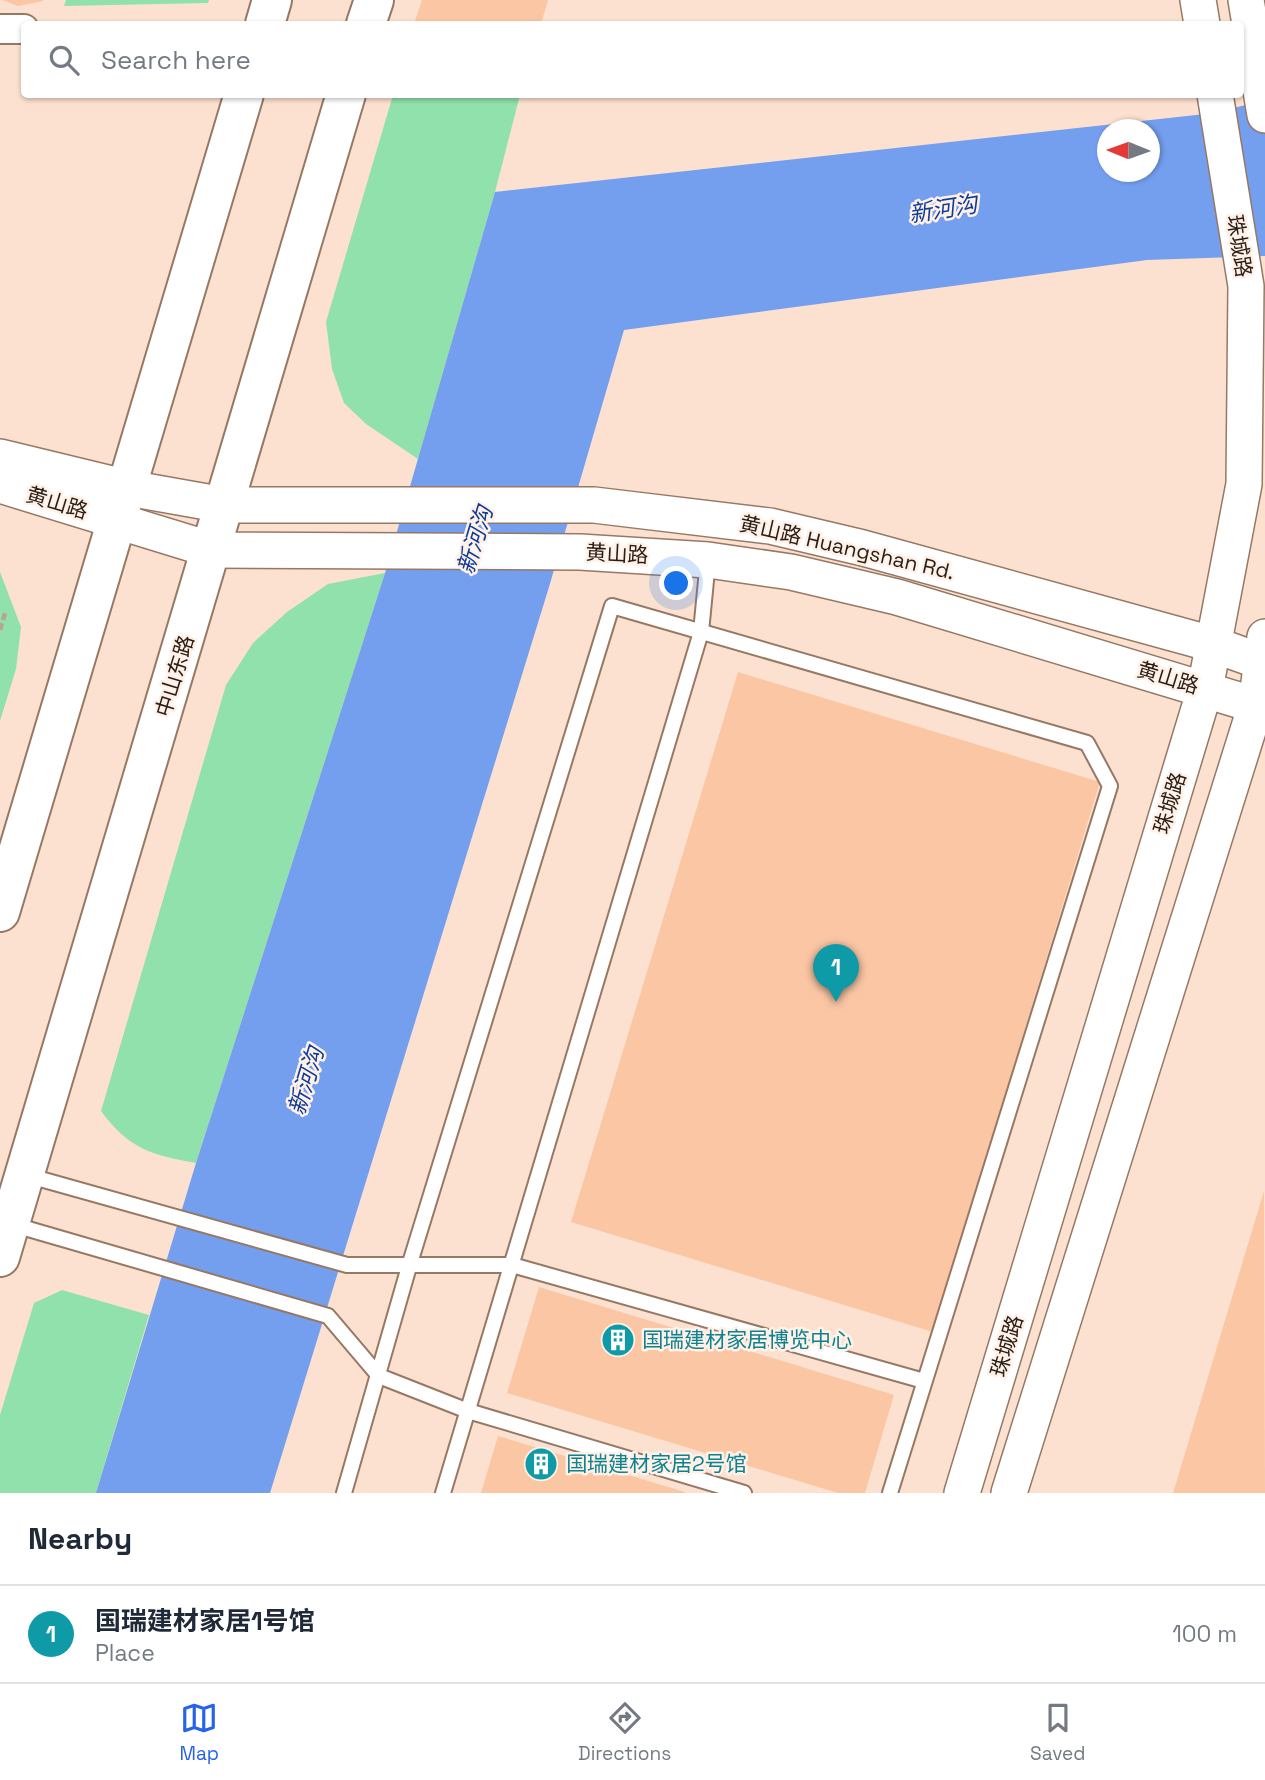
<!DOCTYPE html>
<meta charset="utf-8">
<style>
body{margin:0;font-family:"Space Grotesk","Noto Sans SC",sans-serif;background:#f2f2f3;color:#1f2937}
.compass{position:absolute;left:1097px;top:119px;width:63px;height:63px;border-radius:50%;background:#fff;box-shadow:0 2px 5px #0004;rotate:271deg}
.you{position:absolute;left:677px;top:584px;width:24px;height:24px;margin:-18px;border:5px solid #fff;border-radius:50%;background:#1a73e8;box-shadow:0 0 0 10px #1a73e833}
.badge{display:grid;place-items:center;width:46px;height:46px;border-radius:50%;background:#2563eb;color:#fff;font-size:23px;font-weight:700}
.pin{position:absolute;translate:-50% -58px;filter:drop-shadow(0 2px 4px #0008)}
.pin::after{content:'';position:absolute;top:37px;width:24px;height:21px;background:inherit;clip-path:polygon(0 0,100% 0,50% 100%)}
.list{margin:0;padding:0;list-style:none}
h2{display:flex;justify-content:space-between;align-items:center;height:91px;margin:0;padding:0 28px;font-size:30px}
h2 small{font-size:23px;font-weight:400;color:#747a83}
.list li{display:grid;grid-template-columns:46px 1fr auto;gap:21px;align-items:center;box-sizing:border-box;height:98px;padding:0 28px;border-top:2px solid #e0e1e3}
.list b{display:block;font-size:26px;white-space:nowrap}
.list p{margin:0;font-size:23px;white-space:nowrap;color:#747a83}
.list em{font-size:23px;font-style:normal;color:#747a83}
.icon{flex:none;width:38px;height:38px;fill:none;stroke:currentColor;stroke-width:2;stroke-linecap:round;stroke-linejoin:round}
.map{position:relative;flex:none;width:1265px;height:1493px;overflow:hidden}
.search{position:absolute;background:#fff;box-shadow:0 2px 5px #0004;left:21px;right:21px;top:21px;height:77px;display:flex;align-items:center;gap:18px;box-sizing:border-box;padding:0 24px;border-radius:7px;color:#747a83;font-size:26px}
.sheet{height:189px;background:#fff}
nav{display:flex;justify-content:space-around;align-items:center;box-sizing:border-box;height:98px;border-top:2px solid #e0e1e3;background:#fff;font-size:19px;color:#747a83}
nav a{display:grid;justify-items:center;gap:4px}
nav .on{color:#2563eb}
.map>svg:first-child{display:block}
.green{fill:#91e1ac}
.water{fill:#749fee;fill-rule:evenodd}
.building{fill:#fbc6a4}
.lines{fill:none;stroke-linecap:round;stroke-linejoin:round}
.service-casing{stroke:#967865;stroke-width:18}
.minor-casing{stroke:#967865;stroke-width:32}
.tertiary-casing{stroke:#967865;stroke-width:38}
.primary-casing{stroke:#967865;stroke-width:42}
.path{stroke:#b9a394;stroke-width:4.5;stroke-dasharray:7 3.5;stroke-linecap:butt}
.service{stroke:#fff;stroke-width:14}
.minor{stroke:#fff;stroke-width:28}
.tertiary{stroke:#fff;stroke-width:35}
.primary{stroke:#fff;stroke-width:38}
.labels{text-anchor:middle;stroke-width:5;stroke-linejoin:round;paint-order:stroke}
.street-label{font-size:21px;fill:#291d15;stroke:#fff1e8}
.culture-label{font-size:21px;fill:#0d838f;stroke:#fff1e8;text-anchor:start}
.water-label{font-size:23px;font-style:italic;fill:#0d3d97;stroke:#fff1e8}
</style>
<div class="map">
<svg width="1265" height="1493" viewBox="0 0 1265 1493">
<rect width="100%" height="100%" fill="#fce1d0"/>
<g class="green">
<path d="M66,0H209L208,3L64,6Z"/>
<path d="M393,95H520L495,192L418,459L366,424L344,403L332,369L326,322Z"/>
<path d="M0,572L21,627L16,669L0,721Z"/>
<path d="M385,573L196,1163C151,1155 129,1149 101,1111L226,685L253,643L287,612L328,584Z"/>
<path d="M62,1290L149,1315L96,1493H0V1415L34,1303Z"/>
</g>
<path class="water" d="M1265,100V256L1147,260L624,330L549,587L270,1493H96L196,1163L385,573L495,192L1214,113ZM1108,130H1150V172H1108Z"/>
<g class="building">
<path d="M2,0H43V1L18,6Z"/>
<path d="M422,0H548L541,24H414Z"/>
<path d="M738,672L1100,782L933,1332L571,1222Z"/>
<path d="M1264,1191L1265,1493H1173Z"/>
<path d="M539,1287L894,1395L865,1493H838L507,1393Z"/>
<path d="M498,1436L685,1492V1493H481Z"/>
</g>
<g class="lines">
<defs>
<g id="service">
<path d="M26,1175L347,1265H512L924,1381"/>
<path d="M11,1224L328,1316L379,1376L468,1411L744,1493"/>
<path d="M344,1493L410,1263L612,606L1087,743L1110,786L890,1493"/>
<path d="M443,1493L701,632L708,560"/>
</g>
<path id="minor" d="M0,29H24"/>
<g id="tertiary">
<path d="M1198,0L1202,24"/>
<path d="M1246,0L1265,115"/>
<path d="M0,457L128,488L224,505H594L770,526L863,548L1212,644L1265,663"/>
<path d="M0,485L212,550L580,552L708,560L791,572L897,597L1265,708"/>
<path d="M962,1493L1205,689L1244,484L1246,286L1215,94"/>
<path d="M1009,1493L1256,705L1265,637"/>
</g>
<g id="primary">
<path d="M265,24L272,0"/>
<path d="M366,24L374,0"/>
<path d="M0,912L244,94"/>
<path d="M0,1257L346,94"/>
</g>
</defs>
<use href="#service" class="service-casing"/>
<use href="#minor" class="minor-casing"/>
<use href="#tertiary" class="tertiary-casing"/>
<use href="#primary" class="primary-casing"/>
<path class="path" d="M0,630L6,610"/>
<use href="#service" class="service"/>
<use href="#minor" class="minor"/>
<use href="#tertiary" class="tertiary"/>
<use href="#primary" class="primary"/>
</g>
<defs>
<symbol id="building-disc" viewBox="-11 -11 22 22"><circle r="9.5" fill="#0f9aa8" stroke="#fff1e8"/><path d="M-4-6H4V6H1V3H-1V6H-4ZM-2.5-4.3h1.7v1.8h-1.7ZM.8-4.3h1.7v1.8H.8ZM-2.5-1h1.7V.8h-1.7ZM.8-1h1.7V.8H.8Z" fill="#fff"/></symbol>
</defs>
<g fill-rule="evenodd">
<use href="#building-disc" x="599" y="1321" width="38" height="38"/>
<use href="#building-disc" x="522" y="1445" width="38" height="38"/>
</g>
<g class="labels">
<g class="street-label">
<text transform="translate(1239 246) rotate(81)" y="7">珠城路</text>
<text transform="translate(57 503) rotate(17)" y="7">黄山路</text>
<text transform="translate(847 548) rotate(13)" y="7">黄山路 Huangshan Rd.</text>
<text transform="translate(617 554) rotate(3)" y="7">黄山路</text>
<text transform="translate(175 676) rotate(-73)" y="7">中山东路</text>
<text transform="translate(1168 678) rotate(17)" y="7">黄山路</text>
<text transform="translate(1170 803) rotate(-73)" y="7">珠城路</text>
<text transform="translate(1007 1346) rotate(-73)" y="7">珠城路</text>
</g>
<g class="culture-label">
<text x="642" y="1347">国瑞建材家居博览中心</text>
<text x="566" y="1471">国瑞建材家居2号馆</text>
</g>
<g class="water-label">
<text transform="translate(943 209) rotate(-9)" y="8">新河沟</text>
<text transform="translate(475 540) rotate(-73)" y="8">新河沟</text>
<text transform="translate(306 1081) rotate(-73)" y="8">新河沟</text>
</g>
</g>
</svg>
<svg class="compass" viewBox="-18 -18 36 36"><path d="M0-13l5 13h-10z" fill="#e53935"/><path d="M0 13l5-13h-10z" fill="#747a83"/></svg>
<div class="you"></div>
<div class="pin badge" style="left:836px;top:1002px;background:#0f9aa8">1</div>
<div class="search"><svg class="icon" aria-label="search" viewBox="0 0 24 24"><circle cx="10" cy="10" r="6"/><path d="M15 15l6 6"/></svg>Search here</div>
</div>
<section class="sheet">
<h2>Nearby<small></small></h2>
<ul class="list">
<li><span class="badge" style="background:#0f9aa8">1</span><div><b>国瑞建材家居1号馆</b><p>Place</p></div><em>100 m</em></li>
</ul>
</section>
<nav>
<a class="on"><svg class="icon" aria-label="map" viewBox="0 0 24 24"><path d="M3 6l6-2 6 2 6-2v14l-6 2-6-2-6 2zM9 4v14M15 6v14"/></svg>Map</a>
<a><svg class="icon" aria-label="directions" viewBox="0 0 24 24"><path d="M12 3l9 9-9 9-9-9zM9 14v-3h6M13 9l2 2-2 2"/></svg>Directions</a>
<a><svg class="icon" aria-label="saved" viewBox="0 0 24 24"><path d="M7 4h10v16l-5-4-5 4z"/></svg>Saved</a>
</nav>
